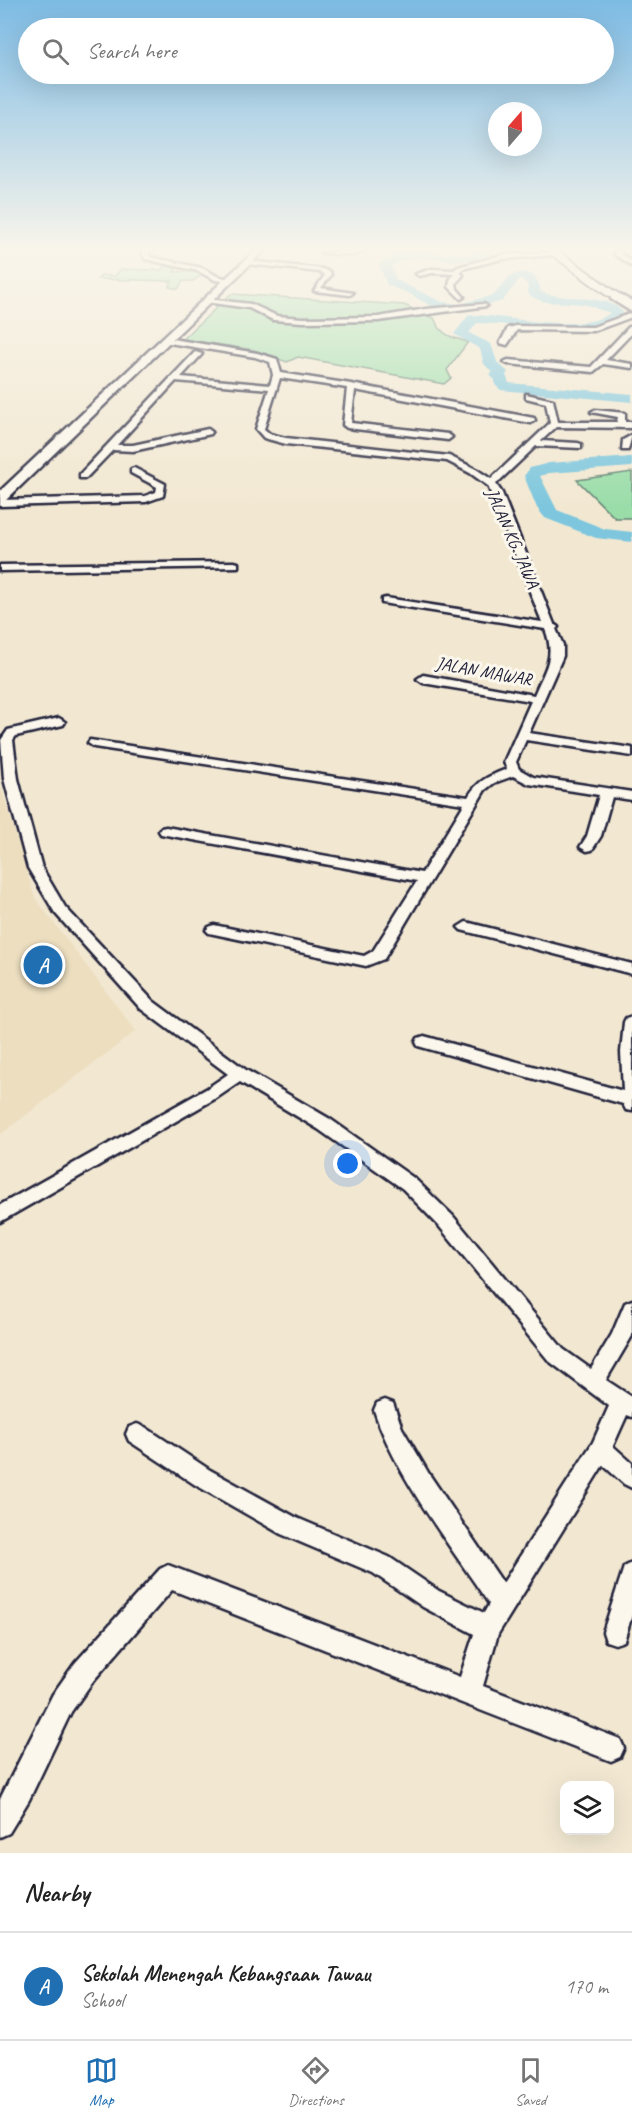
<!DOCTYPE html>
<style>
body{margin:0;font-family:Caveat,sans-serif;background:#f2f2f2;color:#222}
.controls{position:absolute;right:18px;bottom:18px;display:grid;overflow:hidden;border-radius:12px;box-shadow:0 6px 24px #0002}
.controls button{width:54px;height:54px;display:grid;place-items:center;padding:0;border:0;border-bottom:2px solid #e0e0e0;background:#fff;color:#222;font:30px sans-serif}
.compass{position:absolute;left:488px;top:102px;width:54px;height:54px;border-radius:50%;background:#fff;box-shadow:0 6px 24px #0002;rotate:20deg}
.you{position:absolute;left:348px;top:1164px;width:21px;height:21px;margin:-15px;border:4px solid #fff;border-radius:50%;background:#1a73e8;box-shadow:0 0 0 9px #1a73e833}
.badge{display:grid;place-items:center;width:39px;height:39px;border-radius:50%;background:#1f6fb2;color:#fff;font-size:20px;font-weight:700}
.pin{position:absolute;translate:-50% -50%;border:3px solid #fff;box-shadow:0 2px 6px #0006}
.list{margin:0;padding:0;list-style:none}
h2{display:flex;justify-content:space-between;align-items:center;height:78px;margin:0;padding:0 24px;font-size:26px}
h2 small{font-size:20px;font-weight:400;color:#767676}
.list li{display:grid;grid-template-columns:39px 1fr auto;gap:18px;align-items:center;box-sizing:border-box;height:108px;padding:0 24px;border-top:2px solid #e0e0e0}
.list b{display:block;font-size:22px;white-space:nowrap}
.list p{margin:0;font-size:20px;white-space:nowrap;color:#767676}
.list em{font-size:20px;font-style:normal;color:#767676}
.icon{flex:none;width:33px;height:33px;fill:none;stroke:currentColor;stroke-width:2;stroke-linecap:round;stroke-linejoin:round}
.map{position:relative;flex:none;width:632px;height:1853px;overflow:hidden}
.search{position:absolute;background:#fff;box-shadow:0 6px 24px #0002;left:18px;right:18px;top:18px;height:66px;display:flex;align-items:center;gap:15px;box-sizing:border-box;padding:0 21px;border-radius:33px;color:#767676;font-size:22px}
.sheet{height:186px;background:#fff}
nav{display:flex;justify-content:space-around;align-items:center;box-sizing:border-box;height:84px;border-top:2px solid #e0e0e0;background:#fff;font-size:16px;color:#767676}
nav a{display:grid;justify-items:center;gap:3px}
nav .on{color:#1f6fb2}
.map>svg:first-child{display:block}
.built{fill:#ecdebf}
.green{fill:#9adda9;stroke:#5e8072;stroke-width:1.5}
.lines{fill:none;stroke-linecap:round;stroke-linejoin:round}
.river{fill:#7dc6dd;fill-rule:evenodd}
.street-casing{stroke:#22223b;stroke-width:5}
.secondary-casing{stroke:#22223b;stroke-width:5}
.primary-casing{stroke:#22223b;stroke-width:4}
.street{fill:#fbf7ec;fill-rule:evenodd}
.secondary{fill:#fbf7ec;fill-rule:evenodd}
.primary{fill:#fbf7ec;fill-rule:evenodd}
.labels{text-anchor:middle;stroke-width:6;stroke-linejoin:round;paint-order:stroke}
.far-street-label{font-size:18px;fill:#22223b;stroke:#fbf7ec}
</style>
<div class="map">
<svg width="632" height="1853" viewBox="0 0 632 1853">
<rect width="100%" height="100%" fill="#f2e8d2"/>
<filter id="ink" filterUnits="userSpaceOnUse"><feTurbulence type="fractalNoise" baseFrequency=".0167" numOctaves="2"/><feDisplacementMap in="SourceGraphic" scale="12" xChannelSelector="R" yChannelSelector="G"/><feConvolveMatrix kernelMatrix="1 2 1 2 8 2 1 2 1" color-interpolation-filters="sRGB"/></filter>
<g filter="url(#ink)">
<path class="built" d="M0,784L35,898L136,1031L0,1135Z"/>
<g class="green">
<path d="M166,266L177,268L174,272H192L195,270L204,274L193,281H183L178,289L169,287L172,281L98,279L101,275L115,276L121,269L160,270Z"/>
<path d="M231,294L404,305L434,318C441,335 450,337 468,342L447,370L451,378L444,384L298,357L287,362L254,350L183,339Z"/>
<path d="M632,472V518H615L577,480Z"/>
</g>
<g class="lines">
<g class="river">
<path d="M485,248H499C469,277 422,244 391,266L396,280L442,302L459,304L494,295L511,275L523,272L534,275L540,286V291L544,293C565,300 607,294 623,312L621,318C574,339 527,324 477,323L469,333L491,344L497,362L508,372L506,375L509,383L632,394V402L501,390L495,385V380L490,375L492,372L484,364L480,349L454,334L468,316L473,315C508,316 583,334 610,313C600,310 592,306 582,304C565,301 541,307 528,293V286L523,280H519L502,301L459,312L435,308L408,293L387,285L379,265C407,235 453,266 485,248Z"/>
<path d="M632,457V467L549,473L540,476L557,510L605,529L632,532V542L596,538L545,518L537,508L524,476L530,468L549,463Z"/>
</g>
<defs>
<g id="street">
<path d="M147,248H154L148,253L150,257L202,268L217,276L233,280L230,282L215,280L198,271L145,259L142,253Z"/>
<path d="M361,248H370L356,255L321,253L355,251Z"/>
<path d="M617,248H623L620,253L632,261V266L614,254Z"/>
<path d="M555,252L557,255L502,259L462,269L460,272L463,275L456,283L457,289L464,297L461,299L449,287L450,280L454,274L432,273L419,276L416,274L432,269L454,270L458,267L502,255Z"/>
<path d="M248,261L323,269L330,272L331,275L321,288L353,293L350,295L314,291L325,275L320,272L246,264Z"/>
<path d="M615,294L632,307V312L611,299V297Z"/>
<path d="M207,299L251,304L277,316L303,318L378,317L426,309L484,304L487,306L378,321L303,322L273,320L249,308L205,302Z"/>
<path d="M632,313V317L594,331L517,330L507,345L500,343L508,328L516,326L593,327Z"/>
<path d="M629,327H632V333L606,360L632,364V368L603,364L593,372L508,364L504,362L508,360L591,367Z"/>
<path d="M166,338L257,353L277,359L281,373L351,384L534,418L535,420L531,423L355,390L351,423L448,434L452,437L448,440L347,428L343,425L347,388L280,378L264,429L270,434L286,438L449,456L476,469L491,479L550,423L546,403L526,398V394L553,400L558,422H617L618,417L591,412L595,410L625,413V422H632V428L556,427L541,441L578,443L581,444V448L536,446L496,484L502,493L554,624L558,627L556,629L563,645V656L529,733L632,748V756L526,740L516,762L519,769L533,777L632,792V800L612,797L601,836L592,850L587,851L580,847L587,836L599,795L529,784L513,776L494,783L485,790L384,959L366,966L209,933L206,930L209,927L214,925L364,956L373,951L417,881L166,835L161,834L159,831L161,828L166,827L422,873L464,804L94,747L88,743L90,740L468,797C478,780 489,776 507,769L504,762L531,701L423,683L417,679L423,675L534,695C545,669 556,657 545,629L382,603V599L386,598L542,622L488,486L470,473L447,461L286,444L264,438L256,429L269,389L176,381L117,445H133L208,429L212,432L211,434L133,451L113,450L86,478H80V474L195,352L202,354L181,377L270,385L273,375L270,362L255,357L163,342Z"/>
<path d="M632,435L628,450H622L623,440Z"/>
<path d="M134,468L165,484L163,496L146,502L0,506V500L145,496L156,492L157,487L131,473V469Z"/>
<path d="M234,562L238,563V567L0,571V565Z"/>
<path d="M59,718L65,722L63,725L16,736L13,740L18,779L42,868L65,907L153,1001L246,1070L330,1119L415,1179L453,1216L563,1349L591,1369L612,1334L625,1303L632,1300V1336L606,1380L632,1397V1417L627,1415L613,1446L632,1463V1488L624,1484L603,1465L498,1634L483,1686L620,1739L624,1748L620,1757L611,1761L172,1590L93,1681L71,1712L29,1800L9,1833L0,1837V1799L53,1694L75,1663L160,1569L168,1565L460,1677L474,1634L423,1607L373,1573L281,1534L194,1484L129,1441L126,1434L129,1427L137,1424L145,1427L210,1470L297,1518L389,1557L439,1591L484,1613L489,1604C451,1547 395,1475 374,1410L377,1403L385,1400L393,1403L402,1428L429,1474L503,1583L593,1442L609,1406L549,1361L439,1226L403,1189L318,1129L240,1082L218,1097L0,1222V1205L206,1089L228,1074L141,1009L55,913L28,868L4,779L1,740L8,730Z"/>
<path d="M466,922L632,964V974L461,930L458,927Z"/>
<path d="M632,1016V1111L626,1110L623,1104L418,1046L416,1042L418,1038L424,1036L623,1091L621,1052L624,1022L626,1018Z"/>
<path d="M632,1563V1615L624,1641L615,1644L606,1641L603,1632L624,1567Z"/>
</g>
<path id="secondary" d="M258,248H267L5,501L0,502V491Z"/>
<path id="primary" d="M543,248H555L614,291L632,301V308L606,295Z"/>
</defs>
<use href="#street" class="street-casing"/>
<use href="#secondary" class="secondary-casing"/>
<use href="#primary" class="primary-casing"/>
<use href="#street" class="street"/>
<use href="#secondary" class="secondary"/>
<use href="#primary" class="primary"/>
</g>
</g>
<linearGradient id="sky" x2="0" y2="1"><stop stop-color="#7dbbe4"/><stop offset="0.49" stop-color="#f9f5eb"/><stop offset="1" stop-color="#f9f5eb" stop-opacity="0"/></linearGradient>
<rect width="632" height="508" fill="url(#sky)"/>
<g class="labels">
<g class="far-street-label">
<text transform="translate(513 538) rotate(66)" y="6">JALAN KG. JAWA</text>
<text transform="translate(484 671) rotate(10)" y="6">JALAN MAWAR</text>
</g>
</g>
</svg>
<div class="controls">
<button><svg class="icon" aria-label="layers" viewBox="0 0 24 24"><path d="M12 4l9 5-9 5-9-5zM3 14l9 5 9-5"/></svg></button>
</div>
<svg class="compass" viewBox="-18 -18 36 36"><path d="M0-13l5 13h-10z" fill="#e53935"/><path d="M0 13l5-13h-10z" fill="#767676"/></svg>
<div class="you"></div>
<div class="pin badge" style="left:43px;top:965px">A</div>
<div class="search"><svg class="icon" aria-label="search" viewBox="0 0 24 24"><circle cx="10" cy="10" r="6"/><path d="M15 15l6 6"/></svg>Search here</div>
</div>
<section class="sheet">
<h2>Nearby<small></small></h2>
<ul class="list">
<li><span class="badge">A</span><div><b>Sekolah Menengah Kebangsaan Tawau</b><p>School</p></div><em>170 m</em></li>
</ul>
</section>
<nav>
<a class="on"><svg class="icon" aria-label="map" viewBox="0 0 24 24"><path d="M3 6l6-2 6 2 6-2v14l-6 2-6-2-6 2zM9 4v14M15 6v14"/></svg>Map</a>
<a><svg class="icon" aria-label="directions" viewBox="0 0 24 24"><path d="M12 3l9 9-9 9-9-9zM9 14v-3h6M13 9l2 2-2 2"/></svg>Directions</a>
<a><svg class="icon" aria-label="saved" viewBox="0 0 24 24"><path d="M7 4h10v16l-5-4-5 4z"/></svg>Saved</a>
</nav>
